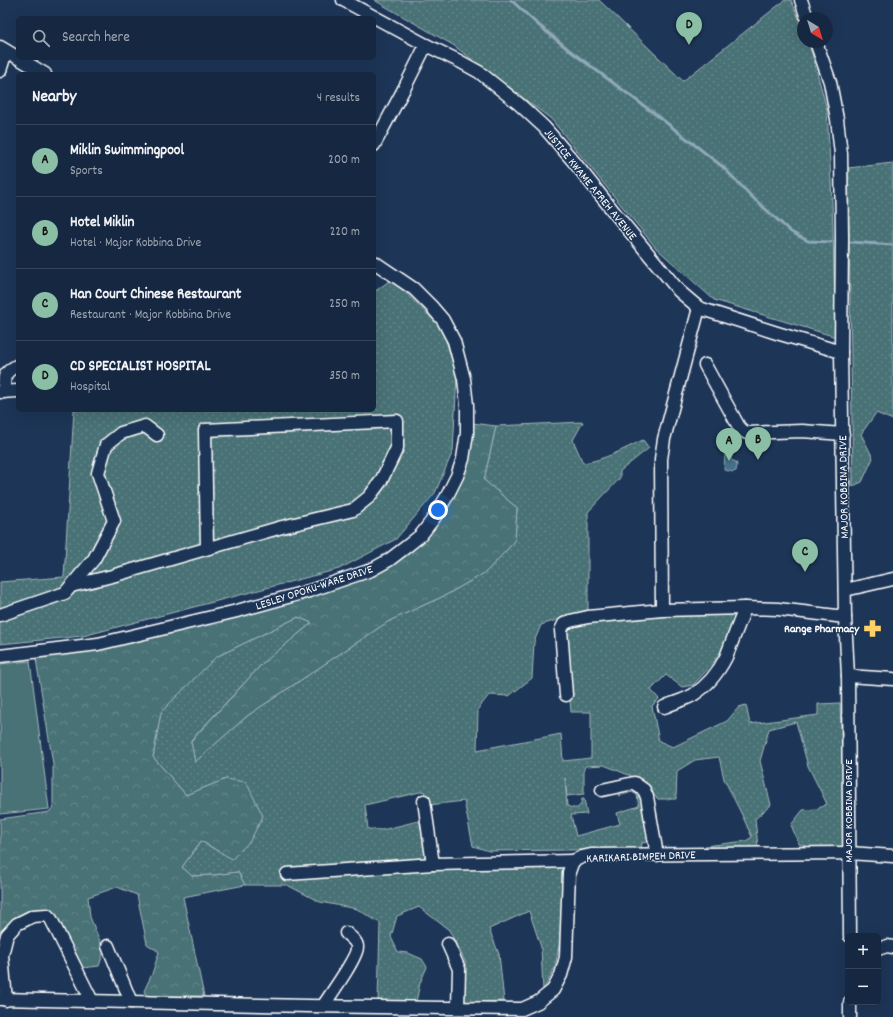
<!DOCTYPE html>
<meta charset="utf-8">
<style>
body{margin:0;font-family:Dekko,sans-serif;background:#1f3048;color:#f1f3f6}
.controls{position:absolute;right:12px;bottom:12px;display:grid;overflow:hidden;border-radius:6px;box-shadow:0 4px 16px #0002}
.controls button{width:36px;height:36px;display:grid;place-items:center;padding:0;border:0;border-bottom:1px solid #35445a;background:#162841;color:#f1f3f6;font:20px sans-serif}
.compass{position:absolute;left:797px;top:12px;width:36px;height:36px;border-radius:50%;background:#162841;box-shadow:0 4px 16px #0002;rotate:142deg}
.you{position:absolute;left:438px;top:510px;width:14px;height:14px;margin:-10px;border:3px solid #fff;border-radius:50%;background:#1a73e8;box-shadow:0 0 0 6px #1a73e833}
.badge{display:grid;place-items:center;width:26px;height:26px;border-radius:50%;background:#8abfa5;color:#111;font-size:13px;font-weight:700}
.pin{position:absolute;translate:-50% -33px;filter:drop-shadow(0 1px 2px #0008)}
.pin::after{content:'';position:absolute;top:21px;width:14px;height:12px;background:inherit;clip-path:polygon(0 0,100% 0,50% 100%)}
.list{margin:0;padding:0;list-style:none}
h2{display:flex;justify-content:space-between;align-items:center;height:52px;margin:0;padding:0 16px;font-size:17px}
h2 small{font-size:13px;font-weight:400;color:#9ea6b1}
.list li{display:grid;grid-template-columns:26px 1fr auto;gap:12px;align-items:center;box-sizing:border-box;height:72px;padding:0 16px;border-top:1px solid #35445a}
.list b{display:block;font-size:15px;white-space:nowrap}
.list p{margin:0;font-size:13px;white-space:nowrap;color:#9ea6b1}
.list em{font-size:13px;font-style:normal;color:#9ea6b1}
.icon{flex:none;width:22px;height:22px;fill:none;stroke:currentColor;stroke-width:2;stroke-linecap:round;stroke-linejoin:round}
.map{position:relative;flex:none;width:893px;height:1017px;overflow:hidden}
.search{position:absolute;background:#162841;box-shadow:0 4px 16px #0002;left:16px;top:16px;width:360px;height:44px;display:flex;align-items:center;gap:10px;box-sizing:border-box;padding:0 14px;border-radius:6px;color:#9ea6b1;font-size:15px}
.panel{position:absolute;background:#162841;box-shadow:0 4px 16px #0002;left:16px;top:72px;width:360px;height:340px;border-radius:6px}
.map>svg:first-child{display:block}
.grass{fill:url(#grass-dots);stroke:#a4b8ba}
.forest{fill:url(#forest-crowns);stroke:#a4b8ba}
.garden{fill:#497276;stroke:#a4b8ba}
.water{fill:#447089;stroke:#8fa9b8}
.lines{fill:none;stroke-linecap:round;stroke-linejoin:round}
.stream{stroke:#8fa9b8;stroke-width:3}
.minor-casing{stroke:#fff;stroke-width:15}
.minor{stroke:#1d3557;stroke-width:12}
.labels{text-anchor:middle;stroke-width:3;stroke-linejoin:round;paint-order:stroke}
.street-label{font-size:12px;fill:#fff;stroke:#1d3557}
.poi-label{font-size:12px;font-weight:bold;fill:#fff;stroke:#1d3557;text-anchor:end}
</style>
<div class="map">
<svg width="893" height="1017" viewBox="0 0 893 1017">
<defs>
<pattern id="grass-dots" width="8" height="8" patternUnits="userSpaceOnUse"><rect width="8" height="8" fill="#497276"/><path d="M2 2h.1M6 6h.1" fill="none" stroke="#64878b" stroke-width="1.8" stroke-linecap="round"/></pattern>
<pattern id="forest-crowns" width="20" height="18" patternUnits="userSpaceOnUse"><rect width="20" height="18" fill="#497276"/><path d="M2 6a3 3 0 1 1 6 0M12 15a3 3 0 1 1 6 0" fill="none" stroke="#64878b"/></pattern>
</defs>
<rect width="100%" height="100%" fill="#1d3557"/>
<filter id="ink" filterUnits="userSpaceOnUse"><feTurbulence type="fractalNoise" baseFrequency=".025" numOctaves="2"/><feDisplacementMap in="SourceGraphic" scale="8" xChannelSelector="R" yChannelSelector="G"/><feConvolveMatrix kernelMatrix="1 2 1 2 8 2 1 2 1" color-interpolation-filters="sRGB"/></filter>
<g filter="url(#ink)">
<g class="grass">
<path d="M374,0H599L683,81L785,0H791L803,28V42H809L827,110L832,200L836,337L714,300L656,248L551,119L453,45Z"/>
<path d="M893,163V420L876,413L861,434L873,458L862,482L853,486L848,168Z"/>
<path d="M392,279L442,328L457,375L453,451L435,493L396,539L339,569L83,636L0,644V582L64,577L74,410H374V292Z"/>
<path d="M583,422L573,440L583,463C604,460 624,449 643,440L649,448L620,471V478L588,512V610L541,625L534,642L532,678L509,696L489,695L478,709L477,750L561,734L563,761L591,758V712H571L569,688L566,626L593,620L698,612L737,616L729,641L710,667L693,685L682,687L666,675L651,690L659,699L652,706L659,741L673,747L727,721L739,707L746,705L750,724L818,715V704L840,703L845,849L816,850L799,844L791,825L803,810L817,809L827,804L808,766L796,722L769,729L760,761L771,805L755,819L758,847L707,850L705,846L746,841L752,837L742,815L724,779L719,757L695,760L677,771L676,799H658L636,778L604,765L586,766L584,768V794L567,796L565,778L567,806C577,810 580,809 582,799H584L587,814L571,815L576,836L620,824L617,813L639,806L637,795L632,792L619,796L617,791L632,788L640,795L643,802L648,842L642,843L641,849L489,851L473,846L464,801L429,805L424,791L365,805L368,829L382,830L418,821L428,829L441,867L563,865L560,941L555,967L543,991L541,947L529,911L489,929L499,954L504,1001L463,1002L465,961L449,930L419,907L397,916L391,937L398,952L408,953L422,959L427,967L420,983L416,1002H378L380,923L357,909L320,902L287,885H245L238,872L214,875L192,876L182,867L201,841L214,849L226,779L186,795L153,757L161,712L216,657L298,617L312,623L263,663L191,740L195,762L247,716L389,621L446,595L486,572L515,541L517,508L484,480L496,426Z"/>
</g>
<path class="forest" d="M472,423L496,426L484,480L517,508L515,541L486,572L446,595L389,621L247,716L195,762L191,741L263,663L312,623L298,617L216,657L161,712L153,757L186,795L226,779L246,782L263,816L250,841L232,859L201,841L182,867L192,876L214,875L238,872L245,885L183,897L204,996H146L144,991L152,974L159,952L147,944L137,895L117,887L88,897L90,917L104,951L99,966L82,968L53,912H35L0,950V819L49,812L53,807V764L36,659L39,657L359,579L400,560L435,526L465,475Z"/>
<path class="garden" d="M30,661L49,809L0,814V664Z"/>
<path class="water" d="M727,449H734L736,451L731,457V460L736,462L737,465L736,471L733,472L724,470L725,450Z"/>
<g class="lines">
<g class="stream">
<path d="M511,0L535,22L569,50L659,117L723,167L751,196L791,232L808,241L831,242"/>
<path d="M851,242L893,245"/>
</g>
<defs>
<g id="minor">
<path d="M343,0L426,45L459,61L479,72L519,104L544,127L575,163L614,212L679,291L699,308L777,333L841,352"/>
<path d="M801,0L807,18"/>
<path d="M816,42L830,82L837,119L841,154L842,238L841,352L845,617L848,676L850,936"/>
<path d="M0,47L45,74"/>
<path d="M0,71L6,51"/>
<path d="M374,145L406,85L426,45"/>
<path d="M705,365L739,427C742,430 744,432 747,433L774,432L802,431L843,434"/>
<path d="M0,392L18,391"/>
<path d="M4,392C4,376 3,373 18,365"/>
<path d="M71,586L112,576L282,527L353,510L369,497L381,481L397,448V421L205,430L207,548"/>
<path d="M845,590L893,579"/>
<path d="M662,610L661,459L664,439L699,308"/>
<path d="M0,615L65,593L94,559L114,521L98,473L106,445L121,433L145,426L157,435"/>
<path d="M0,656L98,644L237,611L309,591L371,570L389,560L406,547L421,535L434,518L447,496L457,476L463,459L467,433V405L464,379L454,341L443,320L431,306L414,289L374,262"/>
<path d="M848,676L893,679"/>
<path d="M566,695L561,630L564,624L570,621L588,617L662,610L745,608L778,609L845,617"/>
<path d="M664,707C673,703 684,700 693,695C707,686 719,671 726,657L745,608"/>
<path d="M602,790L634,783L644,790L647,797L657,855"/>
<path d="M424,801L433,864"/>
<path d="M287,874L433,864L573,861"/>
<path d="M448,944L459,969L458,1008"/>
<path d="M108,946L131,1002"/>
<path d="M878,949L887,946L893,947"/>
<path d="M0,999L308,1006L522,1009L538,1002L553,990L561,975L566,957L569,872L573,861L582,857L591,855L849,853L893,856"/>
<path d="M6,1000L2,955L7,935L17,924L33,916L47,915L51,919L92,1001"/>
<path d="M850,1002V1017"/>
<path d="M323,1006C329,997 358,956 357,947C357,941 350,937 346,933"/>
</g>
</defs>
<use href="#minor" class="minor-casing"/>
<use href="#minor" class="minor"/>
</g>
</g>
<defs>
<symbol id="pharmacy-bare" viewBox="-9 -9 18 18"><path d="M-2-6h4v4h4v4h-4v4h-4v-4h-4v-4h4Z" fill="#ffd166" stroke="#1d3557" stroke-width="2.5" paint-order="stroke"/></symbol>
</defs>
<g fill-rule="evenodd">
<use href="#pharmacy-bare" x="860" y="616" width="25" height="25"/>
</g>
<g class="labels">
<g class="street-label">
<text transform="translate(591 184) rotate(51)" y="4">JUSTICE KWAME AFREH AVENUE</text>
<text transform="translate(843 487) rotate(-91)" y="4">MAJOR KOBBINA DRIVE</text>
<text transform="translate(314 587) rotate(-18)" y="4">LESLEY OPOKU-WARE DRIVE</text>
<text transform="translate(848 811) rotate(-90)" y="4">MAJOR KOBBINA DRIVE</text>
<text transform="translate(641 856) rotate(-2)" y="4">KARIKARI BIMPEH DRIVE</text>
</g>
<g class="poi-label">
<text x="859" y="632">Range Pharmacy</text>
</g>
</g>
</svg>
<div class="controls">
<button>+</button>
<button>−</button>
</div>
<svg class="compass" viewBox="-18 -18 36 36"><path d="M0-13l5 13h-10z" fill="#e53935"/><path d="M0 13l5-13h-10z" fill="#9ea6b1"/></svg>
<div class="you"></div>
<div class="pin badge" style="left:729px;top:461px">A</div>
<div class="pin badge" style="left:758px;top:460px">B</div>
<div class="pin badge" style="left:805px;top:572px">C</div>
<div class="pin badge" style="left:689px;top:45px">D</div>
<div class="search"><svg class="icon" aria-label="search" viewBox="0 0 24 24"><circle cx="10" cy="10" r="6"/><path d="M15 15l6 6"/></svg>Search here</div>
<section class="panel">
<h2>Nearby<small>4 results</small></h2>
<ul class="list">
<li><span class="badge">A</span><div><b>Miklin Swimmingpool</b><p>Sports</p></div><em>200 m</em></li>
<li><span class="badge">B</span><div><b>Hotel Miklin</b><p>Hotel · Major Kobbina Drive</p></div><em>220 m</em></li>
<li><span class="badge">C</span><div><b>Han Court Chinese Restaurant</b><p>Restaurant · Major Kobbina Drive</p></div><em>250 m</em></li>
<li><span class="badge">D</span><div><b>CD SPECIALIST HOSPITAL</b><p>Hospital</p></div><em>350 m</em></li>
</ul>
</section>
</div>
